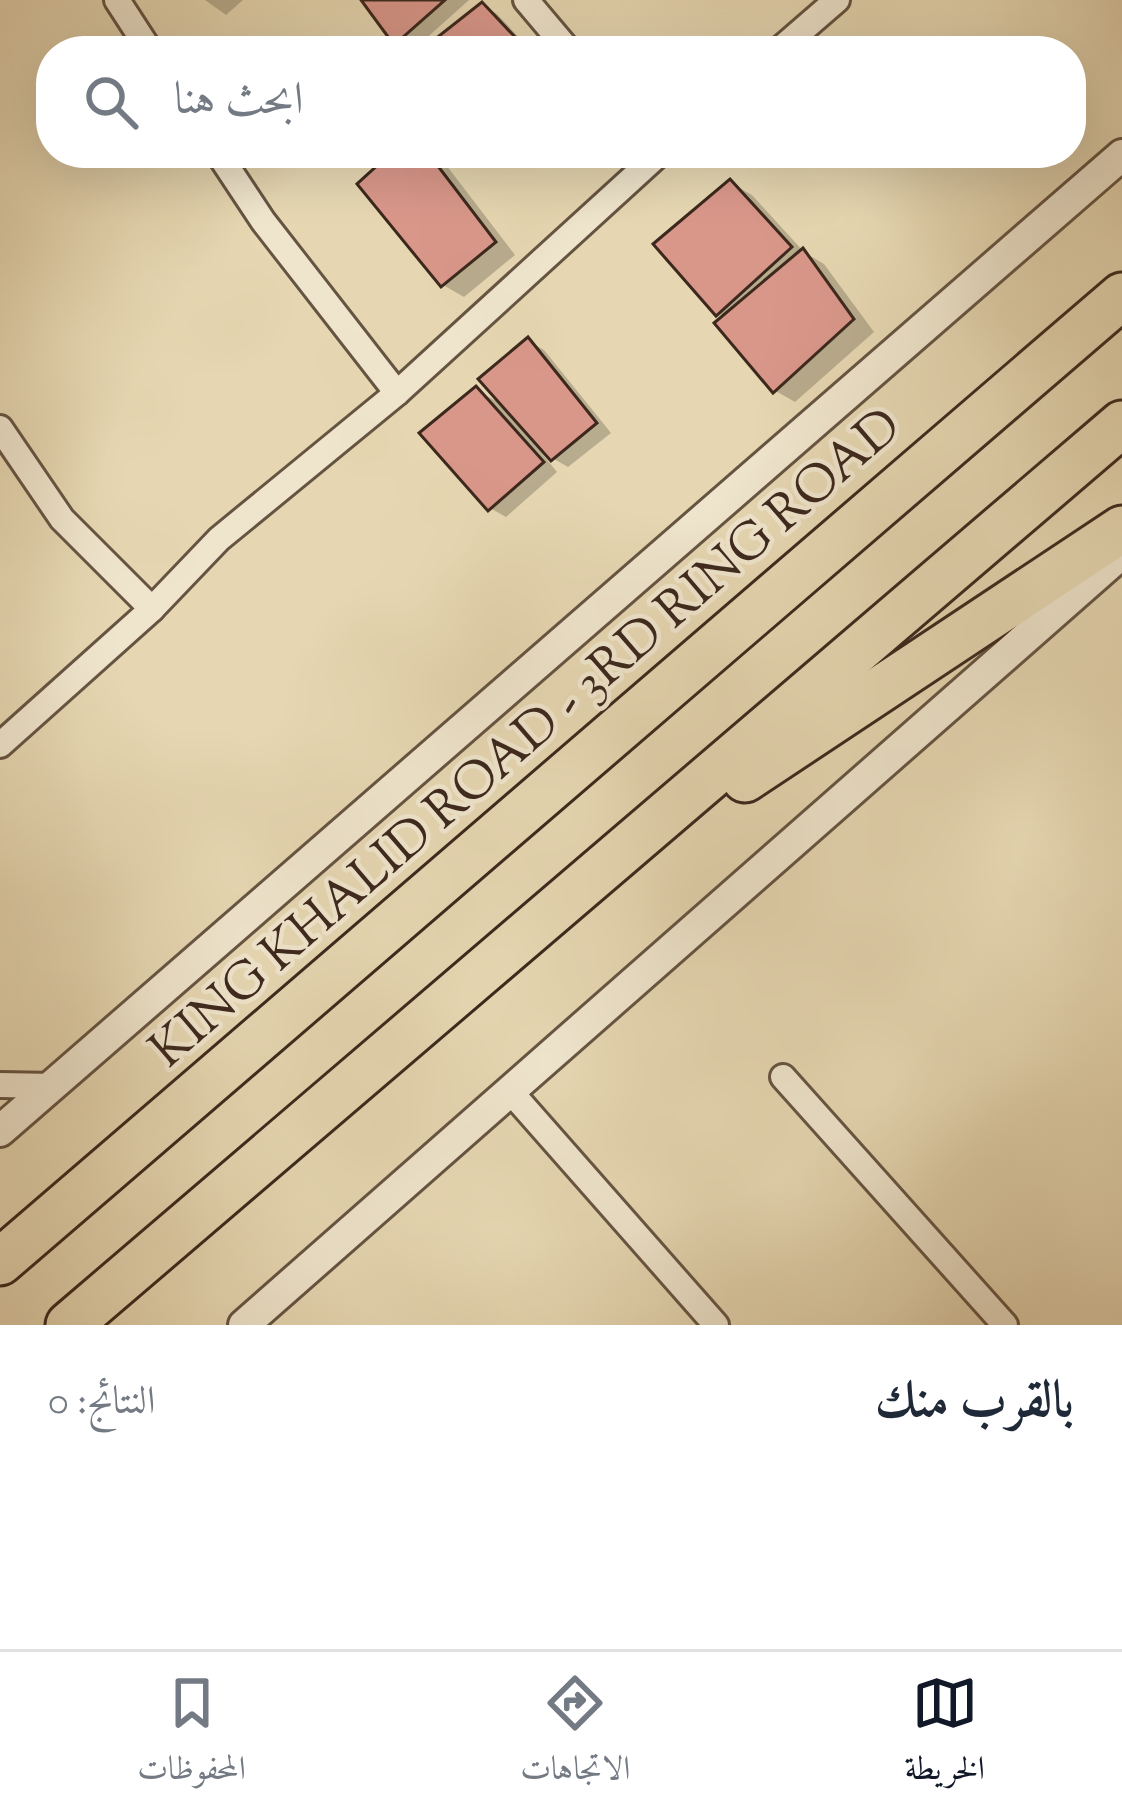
<!DOCTYPE html>
<html lang="ar">
<meta charset="utf-8">
<style>
body{margin:0;font-family:"Sorts Mill Goudy",Amiri,serif;background:#f2f2f3;color:#1f2937;direction:rtl}
.list{margin:0;padding:0;list-style:none}
h2{display:flex;justify-content:space-between;align-items:center;height:156px;margin:0;padding:0 48px;font-size:51px}
h2 small{font-size:39px;font-weight:400;color:#747a83}
.icon{flex:none;width:66px;height:66px;fill:none;stroke:currentColor;stroke-width:2;stroke-linecap:round;stroke-linejoin:round}
.map{position:relative;flex:none;width:1122px;height:1325px;overflow:hidden;direction:ltr}
.search{position:absolute;background:#fff;box-shadow:0 12px 48px #0002;left:36px;right:36px;top:36px;height:132px;display:flex;align-items:center;gap:30px;box-sizing:border-box;padding:0 42px;border-radius:48px;color:#747a83;font-size:45px}
.sheet{height:324px;background:#fff}
nav{display:flex;justify-content:space-around;align-items:center;box-sizing:border-box;height:168px;border-top:3px solid #e0e1e3;background:#fff;font-size:33px;color:#747a83}
nav a{display:grid;justify-items:center;gap:6px}
nav .on{color:#111827}
.map>svg:first-child{display:block}
.shadow{fill:#0003}
.building{fill:#d9978a;stroke:#3c281d;stroke-width:3}
.lines{fill:none;stroke-linecap:round;stroke-linejoin:round}
.minor-casing{stroke:#665442;stroke-width:30}
.tertiary-casing{stroke:#665442;stroke-width:36}
.motorway-casing{stroke:#3c281d;stroke-width:51}
.minor{stroke:#efe5cd;stroke-width:24}
.tertiary{stroke:#efe5cd;stroke-width:30}
.motorway{stroke:#e6d7b2;stroke-width:45}
.labels{text-anchor:middle;stroke-width:9;stroke-linejoin:round;paint-order:stroke}
.street-label{font-size:51px;fill:#3c281d;stroke:#efe5cd}
</style>
<div class="map">
<svg width="1122" height="1325" viewBox="0 0 1122 1325">
<rect width="100%" height="100%" fill="#e6d7b2"/>
<filter id="stains"><feTurbulence type="fractalNoise" baseFrequency=".00167" numOctaves="4"/><feColorMatrix values="0 0 0 0 .2 0 0 0 0 .09 0 0 0 0 .02 0 0 0 .5 -.17"/></filter>
<radialGradient id="worn" r=".72"><stop offset=".6" stop-color="#630" stop-opacity="0"/><stop offset="1" stop-color="#630" stop-opacity=".3"/></radialGradient>
<g class="shadow">
<path d="M205,0H243L226,15Z"/>
<path d="M365,0H469L412,51L396,43Z"/>
<path d="M482,5L497,14L528,47L524,51H425Z"/>
<path d="M396,153H437L515,255L464,297L443,285Z"/>
<path d="M730,183L752,195L804,252L824,264L874,332L795,402L774,390L725,317L718,313Z"/>
<path d="M528,341L544,350L611,433L568,467L540,451L557,472L506,517L490,508L476,390L505,406Z"/>
</g>
<g class="building">
<path d="M361,0H445L394,45Z"/>
<path d="M482,2L515,37L499,51H420Z"/>
<path d="M391,153H428L496,242L441,287L357,184Z"/>
<path d="M730,179L792,247L716,316L653,244Z"/>
<path d="M803,248L854,319L773,393L714,323Z"/>
<path d="M528,337L597,423L551,461L478,379Z"/>
<path d="M476,386L544,462L488,511L419,433Z"/>
</g>
<g class="lines">
<defs>
<g id="minor">
<path d="M117,0L150,51"/>
<path d="M526,0L569,51"/>
<path d="M778,51L837,0"/>
<path d="M218,153L263,221L397,393"/>
<path d="M0,428L62,519L152,609"/>
<path d="M0,745L152,609L219,539L397,393L660,153"/>
<path d="M783,1077L1005,1325"/>
<path d="M0,1085L54,1086"/>
<path d="M510,1091L716,1325"/>
</g>
<g id="tertiary">
<path d="M0,1131L1122,155"/>
<path d="M244,1325L1122,553"/>
</g>
<g id="motorway">
<path d="M745,779L1122,529"/>
<path d="M0,1262L1122,296"/>
<path d="M69,1325L1122,424"/>
</g>
</defs>
<use href="#minor" class="minor-casing"/>
<use href="#tertiary" class="tertiary-casing"/>
<use href="#motorway" class="motorway-casing"/>
<use href="#minor" class="minor"/>
<use href="#tertiary" class="tertiary"/>
<use href="#motorway" class="motorway"/>
</g>
<g class="labels">
<g class="street-label">
<text transform="translate(524 736) rotate(-41)" y="18">KING KHALID ROAD - 3RD RING ROAD</text>
</g>
</g>
<rect width="100%" height="100%" filter="url(#stains)"/>
<rect width="100%" height="100%" fill="url(#worn)"/>
</svg>
<div class="search"><svg class="icon" aria-label="search" viewBox="0 0 24 24"><circle cx="10" cy="10" r="6"/><path d="M15 15l6 6"/></svg>ابحث هنا</div>
</div>
<section class="sheet">
<h2>بالقرب منك<small>النتائج: 0</small></h2>
<ul class="list">
</ul>
</section>
<nav>
<a class="on"><svg class="icon" aria-label="map" viewBox="0 0 24 24"><path d="M3 6l6-2 6 2 6-2v14l-6 2-6-2-6 2zM9 4v14M15 6v14"/></svg>الخريطة</a>
<a><svg class="icon" aria-label="directions" viewBox="0 0 24 24"><path d="M12 3l9 9-9 9-9-9zM9 14v-3h6M13 9l2 2-2 2"/></svg>الاتجاهات</a>
<a><svg class="icon" aria-label="saved" viewBox="0 0 24 24"><path d="M7 4h10v16l-5-4-5 4z"/></svg>المحفوظات</a>
</nav>
